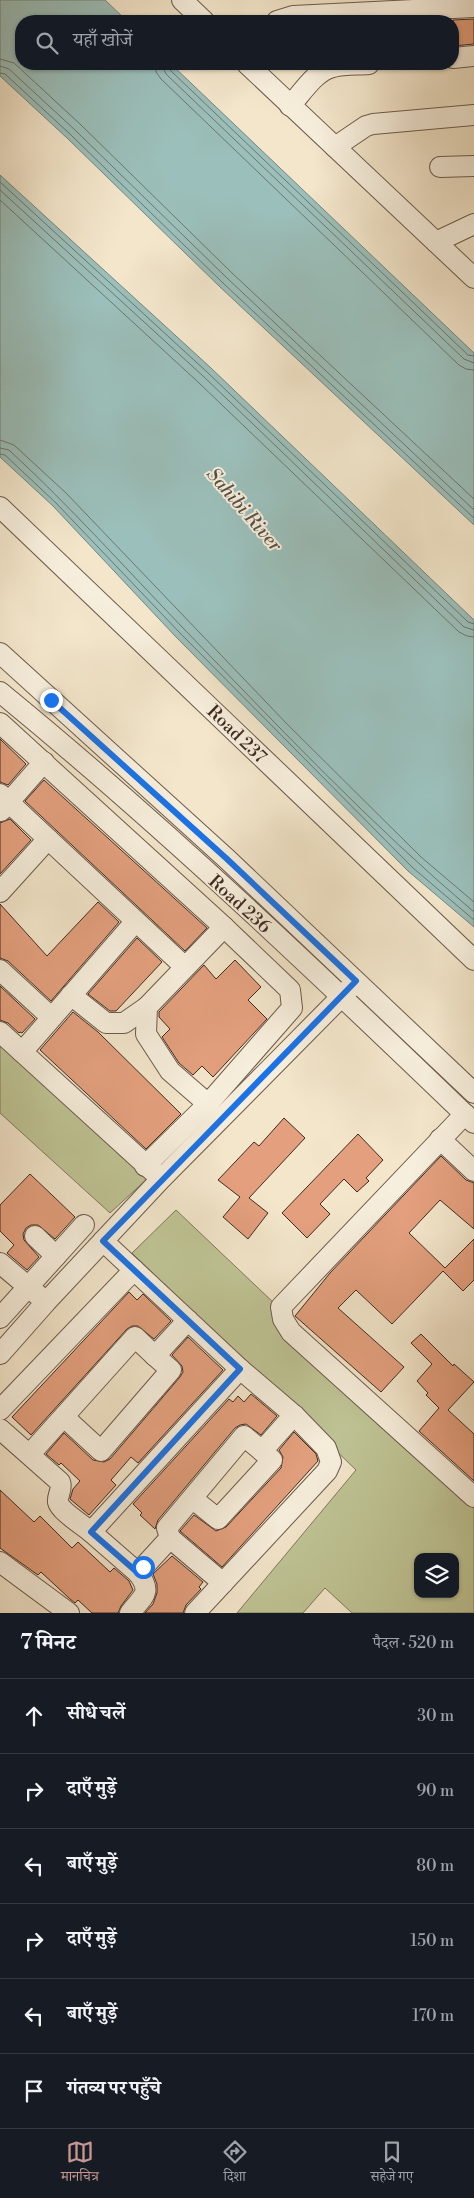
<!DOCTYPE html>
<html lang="hi">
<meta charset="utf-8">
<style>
:root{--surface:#171b24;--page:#242831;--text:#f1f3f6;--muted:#9ea1a6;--line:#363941;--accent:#c59692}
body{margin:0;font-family:"Libre Bodoni","Noto Serif Devanagari",serif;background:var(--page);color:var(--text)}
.controls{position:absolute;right:15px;bottom:15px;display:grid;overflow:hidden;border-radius:10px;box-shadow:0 1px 4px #0004}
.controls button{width:45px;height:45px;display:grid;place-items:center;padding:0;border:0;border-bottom:1px solid var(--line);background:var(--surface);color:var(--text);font:25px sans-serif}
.stop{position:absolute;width:15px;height:15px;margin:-11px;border:4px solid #1a73e8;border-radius:50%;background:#fff}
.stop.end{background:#1a73e8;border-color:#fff;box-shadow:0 1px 5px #0008}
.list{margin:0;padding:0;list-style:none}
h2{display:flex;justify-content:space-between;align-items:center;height:65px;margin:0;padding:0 20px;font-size:21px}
h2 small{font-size:16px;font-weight:400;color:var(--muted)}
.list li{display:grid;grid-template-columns:32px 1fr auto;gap:15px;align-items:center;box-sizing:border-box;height:75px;padding:0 20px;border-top:1px solid var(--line)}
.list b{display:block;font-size:19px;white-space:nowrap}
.list em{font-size:16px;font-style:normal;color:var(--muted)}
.icon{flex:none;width:28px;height:28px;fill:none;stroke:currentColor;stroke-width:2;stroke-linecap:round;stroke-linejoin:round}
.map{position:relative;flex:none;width:474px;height:1613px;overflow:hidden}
.search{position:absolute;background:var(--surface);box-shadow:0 1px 4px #0004;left:15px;right:15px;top:15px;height:55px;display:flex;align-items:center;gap:12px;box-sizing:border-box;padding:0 18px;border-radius:20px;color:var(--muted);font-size:19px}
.sheet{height:515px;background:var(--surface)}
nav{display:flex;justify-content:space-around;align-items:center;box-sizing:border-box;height:70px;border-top:1px solid var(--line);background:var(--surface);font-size:14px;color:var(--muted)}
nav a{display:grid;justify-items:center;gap:2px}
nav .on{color:var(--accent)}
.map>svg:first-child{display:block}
.green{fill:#bfc495;stroke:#80785c;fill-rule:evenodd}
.water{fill:#9bbfba;stroke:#77847d}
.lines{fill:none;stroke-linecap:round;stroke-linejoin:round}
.shore{stroke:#6e756e;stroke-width:1}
.building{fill:#e4a07e;stroke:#402b22}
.minor-casing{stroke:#6d5a4c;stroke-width:22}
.minor{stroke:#f7efdd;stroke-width:20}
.route{stroke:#1a73e8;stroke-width:6}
.labels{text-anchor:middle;stroke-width:4;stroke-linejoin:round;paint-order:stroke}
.street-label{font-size:18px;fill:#402b22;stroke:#f7efdd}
.water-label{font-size:19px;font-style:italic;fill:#575048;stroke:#f7efdd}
</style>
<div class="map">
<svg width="474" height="1613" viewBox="0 0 474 1613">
<rect width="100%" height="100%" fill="#f3e6cb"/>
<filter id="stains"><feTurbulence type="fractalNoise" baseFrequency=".004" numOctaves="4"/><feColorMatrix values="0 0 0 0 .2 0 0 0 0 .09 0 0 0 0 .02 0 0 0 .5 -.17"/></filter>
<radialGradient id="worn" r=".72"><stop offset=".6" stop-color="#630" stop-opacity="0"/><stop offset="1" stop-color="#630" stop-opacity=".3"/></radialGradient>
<g class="green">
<path d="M 0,1044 L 147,1179 L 110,1213 L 0,1113 Z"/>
<path d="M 176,1210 L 474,1493 L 474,1613 L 352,1613 L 325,1588 L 303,1613 L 237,1613 L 356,1470 L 132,1253 ZM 418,1557 L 455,1557 L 455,1594 L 418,1594 Z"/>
</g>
<g class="water">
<path d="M 0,0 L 105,0 L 127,21 L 21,21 L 21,64 L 171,64 L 474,353 L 474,525 L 219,286 L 67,138 L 0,76 Z"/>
<path d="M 0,175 L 211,368 L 474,620 L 474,927 L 408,871 L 176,637 L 53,506 L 0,457 Z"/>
</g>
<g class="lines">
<g class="shore">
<path d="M 0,59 L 14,63 L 80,124 L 232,273 L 474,499"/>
<path d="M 155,64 L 156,72 L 161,79 L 459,365 L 466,369 L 474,370"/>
<path d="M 162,64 L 166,74 L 464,359 L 474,363"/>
<path d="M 168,64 L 170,70 L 468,355 L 474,356"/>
<path d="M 0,66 L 9,69 L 75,130 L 227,278 L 474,510"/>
<path d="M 0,73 L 5,74 L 70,134 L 223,283 L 474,518"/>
<path d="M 0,182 L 207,372 L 468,622 L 474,624"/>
<path d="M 0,190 L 203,376 L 464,627 L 474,630"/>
<path d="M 0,200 L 198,382 L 459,632 L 467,636 L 474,637"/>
<path d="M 0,440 L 14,445 L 66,493 L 288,725 L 421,857 L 474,902"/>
<path d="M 0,448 L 9,450 C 71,507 126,569 184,629 C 278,726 371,825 474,912"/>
<path d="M 0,454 L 5,455 L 56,503 L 180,633 L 412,867 L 474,920"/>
</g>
</g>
<g class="building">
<path d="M 474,19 L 474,44 L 453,46 L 453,20 Z"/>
<path d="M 0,739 L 26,764 L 8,785 L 0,782 Z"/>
<path d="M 44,780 L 207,928 L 185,951 L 25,801 Z"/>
<path d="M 10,819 L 31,840 L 0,874 L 0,823 Z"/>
<path d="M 98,902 L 119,922 L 51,1001 L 8,961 L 0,958 L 0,904 L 47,956 Z"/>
<path d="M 137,938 L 162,962 L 116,1011 L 110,1011 L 88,994 Z"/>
<path d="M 235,960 L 261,987 L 248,1000 L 267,1019 L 213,1077 L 202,1066 L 193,1075 L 179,1063 L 162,1037 L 170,1029 L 159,1017 L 159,1012 L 204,965 L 216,979 Z"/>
<path d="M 0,986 L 35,1019 L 22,1033 L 20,1032 L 19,1033 L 8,1023 L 0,1020 Z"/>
<path d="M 73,1012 L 98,1032 L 181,1114 L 146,1149 L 40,1050 Z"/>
<path d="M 284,1118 L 305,1138 L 249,1198 L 268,1213 L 248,1239 L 223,1217 L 240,1197 L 218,1180 L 254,1142 L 259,1146 Z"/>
<path d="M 358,1134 L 383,1160 L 366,1178 L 369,1181 L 357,1192 L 344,1179 L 320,1204 L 330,1214 L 307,1238 L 282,1213 Z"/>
<path d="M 441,1156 L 466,1180 L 474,1183 L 474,1229 L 440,1200 L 409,1233 L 445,1268 L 474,1239 L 474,1280 L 463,1291 L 443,1271 L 392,1324 L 356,1290 L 338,1308 L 404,1367 L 381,1392 L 295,1316 L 330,1273 Z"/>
<path d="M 30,1174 L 75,1217 L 55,1239 L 38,1225 L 31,1225 L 26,1228 L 23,1234 L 24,1240 L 39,1257 L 27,1270 L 7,1253 L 14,1245 L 0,1231 L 0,1205 Z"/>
<path d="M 129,1292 L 137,1300 L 143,1294 L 171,1321 L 154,1339 L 138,1326 L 132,1326 L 127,1329 L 31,1435 L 12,1417 Z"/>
<path d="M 421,1334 L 453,1366 L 454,1364 L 474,1382 L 448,1410 L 474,1434 L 474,1481 L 419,1431 L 439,1408 L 426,1395 L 428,1393 L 417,1381 L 432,1364 L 411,1343 Z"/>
<path d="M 188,1337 L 223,1370 L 138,1463 L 131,1457 L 111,1480 L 116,1485 L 89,1515 L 70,1499 L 73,1489 L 80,1481 L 61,1463 L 59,1465 L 46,1454 L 64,1433 L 93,1460 L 104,1462 L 110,1459 L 180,1377 L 183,1372 L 182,1366 L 172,1355 Z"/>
<path d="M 251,1394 L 277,1416 L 261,1435 L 246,1424 L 240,1425 L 235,1428 L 158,1520 L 155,1529 L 140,1515 L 142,1513 L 133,1504 L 229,1399 L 233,1402 L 238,1396 L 244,1402 Z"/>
<path d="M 294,1432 L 316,1454 L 318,1461 L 222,1567 L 180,1531 L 194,1515 L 216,1531 L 226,1527 L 281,1468 L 283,1457 L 279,1450 Z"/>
<path d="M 0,1490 L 34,1522 L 40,1516 L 72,1548 L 78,1542 L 110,1572 L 114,1568 L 129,1581 L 133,1590 L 121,1606 L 118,1613 L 92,1613 L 78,1600 L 75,1603 L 70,1599 L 41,1572 L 38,1575 L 0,1548 Z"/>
<path d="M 172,1556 L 203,1582 L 199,1587 L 201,1589 L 186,1605 L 183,1613 L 145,1613 L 153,1604 L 157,1593 L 157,1584 L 153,1574 Z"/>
</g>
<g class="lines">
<defs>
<g id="minor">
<path d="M 182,0 L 204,21"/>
<path d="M 277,21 L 293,16 L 474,7"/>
<path d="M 453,58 L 474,56"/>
<path d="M 247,64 L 474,278"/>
<path d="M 290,106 C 302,93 315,71 333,67 C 344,64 357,65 369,64"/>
<path d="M 335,147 L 366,126 L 373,124 L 474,115"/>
<path d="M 440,167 L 474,166"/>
<path d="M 436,242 L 474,224"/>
<path d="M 0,507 L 474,960"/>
<path d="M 0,653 L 227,859 L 474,1093"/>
<path d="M 0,692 C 165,827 320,975 474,1123"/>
<path d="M 0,723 L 224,927 L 147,1007 L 146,1034 L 170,1071 L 208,1104 L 145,1166"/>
<path d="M 0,794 L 185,967"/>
<path d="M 1,811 L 44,762"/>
<path d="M 0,892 L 48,839"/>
<path d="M 0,970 L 51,1017"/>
<path d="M 71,995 L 106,1023 L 124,1023 L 147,1007"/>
<path d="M 0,1032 L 156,1174"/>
<path d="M 22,1052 L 135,922"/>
<path d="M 208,1104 L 292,1008 L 290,990 L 224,927"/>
<path d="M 465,1114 L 281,1307 L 283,1319 L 291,1332 L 474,1497"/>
<path d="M 440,1139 L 474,1171"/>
<path d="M 35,1236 L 56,1256"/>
<path d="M 103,1241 L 240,1369 L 294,1415 L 326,1448 L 331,1462 L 327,1471 L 195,1613"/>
<path d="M 0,1263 L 39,1296"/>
<path d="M 0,1318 L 84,1225"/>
<path d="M 0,1354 L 46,1302 L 161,1179 L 351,987"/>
<path d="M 0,1410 L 134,1270"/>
<path d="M 64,1417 L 101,1451 L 171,1370 L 155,1356"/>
<path d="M 0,1429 L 60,1482 C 63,1489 57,1495 58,1502 C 60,1511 84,1526 91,1532 L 240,1369"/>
<path d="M 30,1454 L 135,1337 L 155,1356 L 188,1320"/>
<path d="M 193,1499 L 218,1519 L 272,1460 L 262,1451"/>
<path d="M 91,1532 L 138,1573"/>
<path d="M 170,1538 L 167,1528 L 244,1436 L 262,1451 L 294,1415"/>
<path d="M 0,1562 L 69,1613"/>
<path d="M 130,1613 C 143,1596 153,1593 138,1573 L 170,1538 L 223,1583"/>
</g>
</defs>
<use href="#minor" class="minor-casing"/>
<use href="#minor" class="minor"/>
</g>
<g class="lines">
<path class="route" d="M 51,700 L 227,859 L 356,981 L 103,1241 L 240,1369 L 91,1532 L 138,1573 L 143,1567"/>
</g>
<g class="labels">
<g class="street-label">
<text transform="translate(237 734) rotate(44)" y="6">Road 237</text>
<text transform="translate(240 904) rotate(42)" y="6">Road 236</text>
</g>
<g class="water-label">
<text transform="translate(245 509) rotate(49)" y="7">Sahibi River</text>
</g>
</g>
<rect width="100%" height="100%" filter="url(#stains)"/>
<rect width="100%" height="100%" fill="url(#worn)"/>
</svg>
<div class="controls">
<button><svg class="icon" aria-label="layers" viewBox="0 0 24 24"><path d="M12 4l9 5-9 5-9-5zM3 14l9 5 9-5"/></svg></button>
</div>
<div class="stop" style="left:143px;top:1567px"></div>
<div class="stop end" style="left:51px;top:700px"></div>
<div class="search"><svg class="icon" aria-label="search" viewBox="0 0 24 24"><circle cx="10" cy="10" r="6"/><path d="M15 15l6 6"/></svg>यहाँ खोजें</div>
</div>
<section class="sheet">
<h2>7 मिनट<small>पैदल · 520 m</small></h2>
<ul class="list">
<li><svg class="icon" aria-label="ahead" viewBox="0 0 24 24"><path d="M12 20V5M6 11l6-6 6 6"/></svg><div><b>सीधे चलें</b></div><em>30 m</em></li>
<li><svg class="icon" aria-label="right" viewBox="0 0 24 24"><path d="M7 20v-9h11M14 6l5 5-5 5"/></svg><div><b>दाएँ मुड़ें</b></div><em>90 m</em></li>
<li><svg class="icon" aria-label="left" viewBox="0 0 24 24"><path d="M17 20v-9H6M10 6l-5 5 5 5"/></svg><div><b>बाएँ मुड़ें</b></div><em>80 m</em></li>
<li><svg class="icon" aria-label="right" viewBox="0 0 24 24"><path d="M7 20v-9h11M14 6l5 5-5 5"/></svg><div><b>दाएँ मुड़ें</b></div><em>150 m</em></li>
<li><svg class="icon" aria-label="left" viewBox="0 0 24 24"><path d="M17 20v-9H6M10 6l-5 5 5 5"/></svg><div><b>बाएँ मुड़ें</b></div><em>170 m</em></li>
<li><svg class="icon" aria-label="arrive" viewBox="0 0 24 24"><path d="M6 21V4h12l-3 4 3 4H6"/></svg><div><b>गंतव्य पर पहुँचे</b></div></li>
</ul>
</section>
<nav>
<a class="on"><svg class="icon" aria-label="map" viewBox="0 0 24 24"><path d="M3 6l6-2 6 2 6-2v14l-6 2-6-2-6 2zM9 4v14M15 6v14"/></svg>मानचित्र</a>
<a><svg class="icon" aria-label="directions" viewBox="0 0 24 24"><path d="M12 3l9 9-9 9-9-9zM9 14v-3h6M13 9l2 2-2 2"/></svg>दिशा</a>
<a><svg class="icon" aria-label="saved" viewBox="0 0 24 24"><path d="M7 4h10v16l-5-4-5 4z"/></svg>सहेजे गए</a>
</nav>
